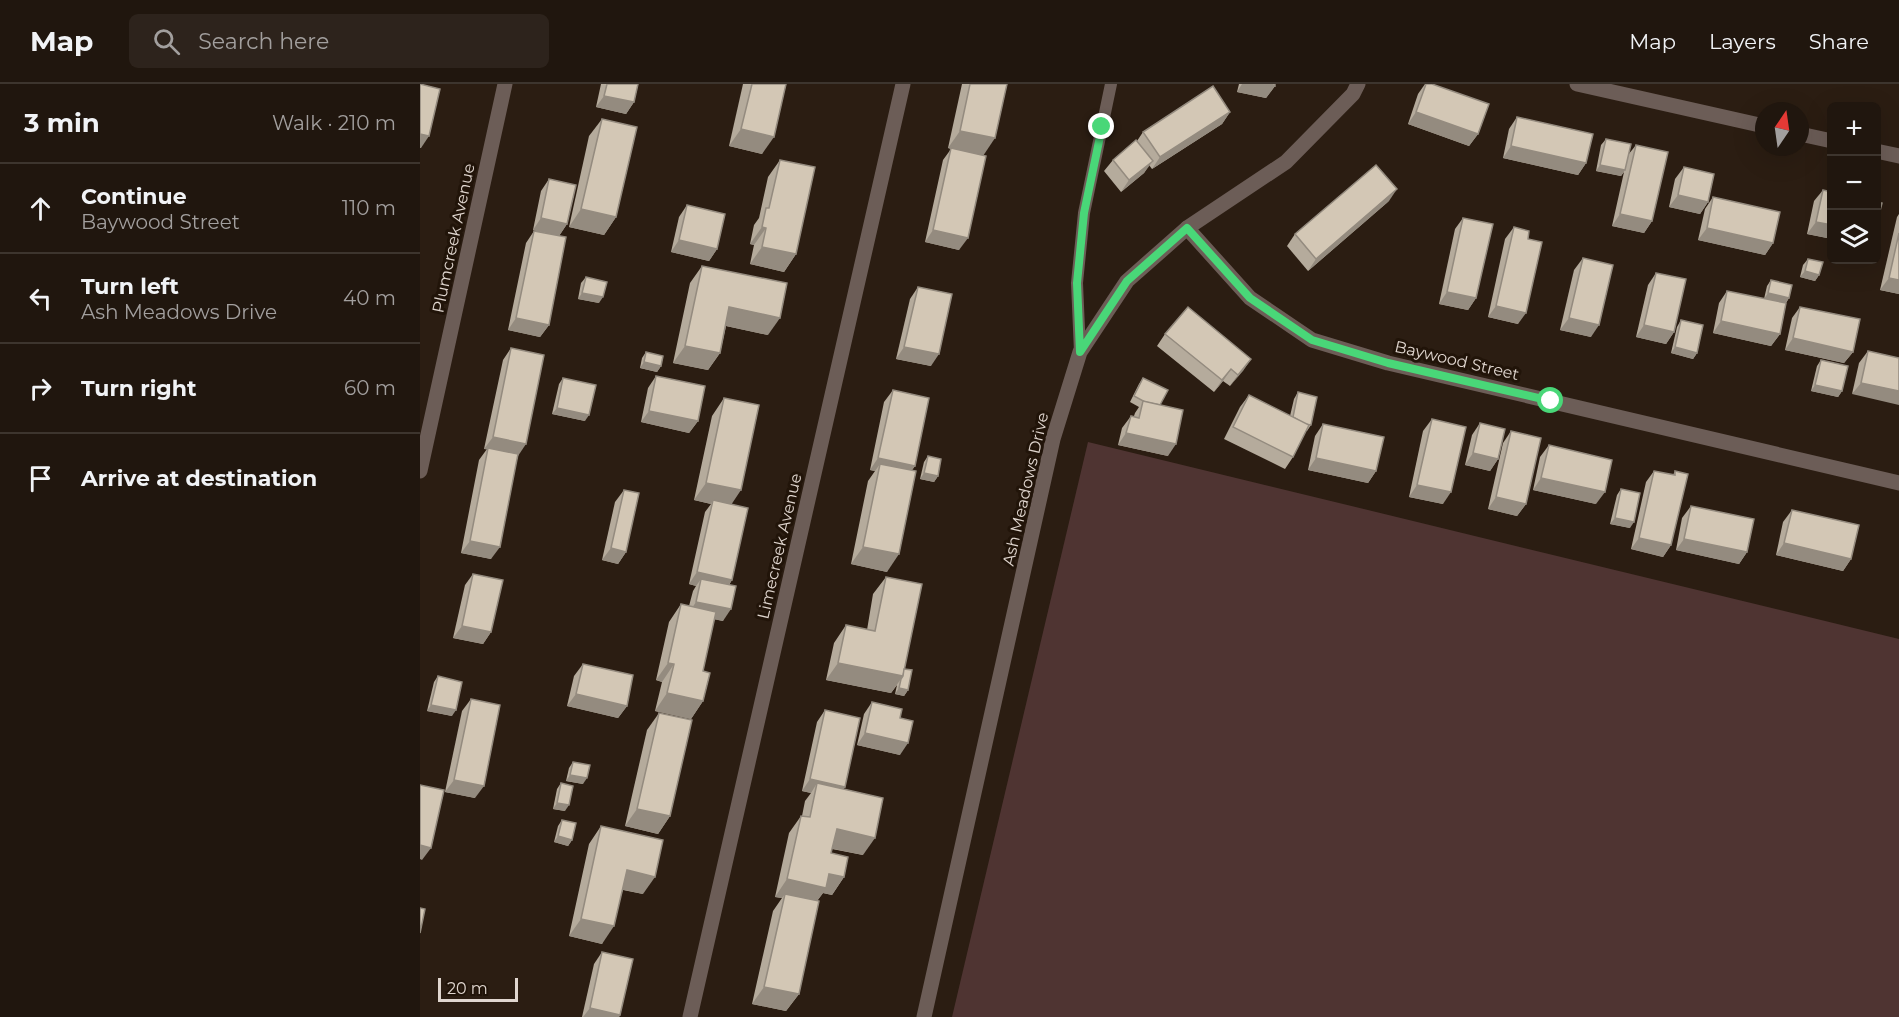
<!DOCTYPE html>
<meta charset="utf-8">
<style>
:root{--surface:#20160e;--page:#2d231c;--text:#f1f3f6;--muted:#a29f9e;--line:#3d352e}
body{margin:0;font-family:Montserrat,sans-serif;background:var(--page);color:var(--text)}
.controls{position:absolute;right:18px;top:18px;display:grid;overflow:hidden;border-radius:9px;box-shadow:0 6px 24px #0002}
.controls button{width:54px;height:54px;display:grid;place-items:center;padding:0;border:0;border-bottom:2px solid var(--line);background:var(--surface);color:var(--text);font:30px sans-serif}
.compass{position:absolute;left:1335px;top:18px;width:54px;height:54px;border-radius:50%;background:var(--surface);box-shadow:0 6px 24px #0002;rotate:13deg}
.scale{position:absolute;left:18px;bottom:15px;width:80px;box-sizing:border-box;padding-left:6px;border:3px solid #e0d6cf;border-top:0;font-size:16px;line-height:21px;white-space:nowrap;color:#e0d6cf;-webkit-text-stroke:4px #211409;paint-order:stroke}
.stop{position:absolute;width:18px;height:18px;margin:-14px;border:4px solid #49d778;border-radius:50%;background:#fff}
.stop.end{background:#49d778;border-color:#fff;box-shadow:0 2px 6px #0008}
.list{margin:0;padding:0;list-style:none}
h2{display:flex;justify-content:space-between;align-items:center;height:78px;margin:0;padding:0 24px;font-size:26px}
h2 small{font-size:20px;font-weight:400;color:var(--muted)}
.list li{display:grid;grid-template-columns:39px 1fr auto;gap:18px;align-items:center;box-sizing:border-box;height:90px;padding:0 24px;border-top:2px solid var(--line)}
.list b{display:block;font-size:22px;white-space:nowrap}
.list p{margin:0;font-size:20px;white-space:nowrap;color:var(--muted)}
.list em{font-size:20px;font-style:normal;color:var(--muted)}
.icon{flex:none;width:33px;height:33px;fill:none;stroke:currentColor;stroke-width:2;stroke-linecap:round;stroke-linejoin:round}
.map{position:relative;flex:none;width:1479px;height:933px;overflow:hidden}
header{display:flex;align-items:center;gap:36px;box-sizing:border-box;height:84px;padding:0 30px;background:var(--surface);border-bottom:2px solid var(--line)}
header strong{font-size:28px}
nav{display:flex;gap:33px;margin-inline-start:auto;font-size:21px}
.search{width:420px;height:54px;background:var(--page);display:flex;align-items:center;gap:15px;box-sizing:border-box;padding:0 21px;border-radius:9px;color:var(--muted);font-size:22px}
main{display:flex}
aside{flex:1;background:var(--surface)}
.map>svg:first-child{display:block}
.green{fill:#4f3432}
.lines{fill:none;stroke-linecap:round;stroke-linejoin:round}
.lane{stroke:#6c5d57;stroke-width:12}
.street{stroke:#6c5d57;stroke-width:15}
.wall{fill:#b5ab9c}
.shaded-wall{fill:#948b7f}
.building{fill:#d3c7b5;stroke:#948b7f;stroke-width:1.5}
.route{stroke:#49d778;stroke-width:8}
.labels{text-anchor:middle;stroke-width:6;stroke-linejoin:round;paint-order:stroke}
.street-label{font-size:16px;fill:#e0d6cf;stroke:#211409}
</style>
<header>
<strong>Map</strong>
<div class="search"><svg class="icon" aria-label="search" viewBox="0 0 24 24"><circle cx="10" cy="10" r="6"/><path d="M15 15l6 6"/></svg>Search here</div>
<nav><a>Map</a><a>Layers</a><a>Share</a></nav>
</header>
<main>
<aside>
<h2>3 min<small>Walk · 210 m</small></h2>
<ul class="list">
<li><svg class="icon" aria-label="ahead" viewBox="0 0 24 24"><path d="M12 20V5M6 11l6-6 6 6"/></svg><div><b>Continue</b><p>Baywood Street</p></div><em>110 m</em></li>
<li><svg class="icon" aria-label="left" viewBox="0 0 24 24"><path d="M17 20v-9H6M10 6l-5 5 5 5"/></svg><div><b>Turn left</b><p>Ash Meadows Drive</p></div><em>40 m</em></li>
<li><svg class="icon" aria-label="right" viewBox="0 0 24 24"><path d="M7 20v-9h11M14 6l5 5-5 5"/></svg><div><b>Turn right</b></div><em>60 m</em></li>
<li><svg class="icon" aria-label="arrive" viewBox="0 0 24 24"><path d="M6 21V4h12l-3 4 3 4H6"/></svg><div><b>Arrive at destination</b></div></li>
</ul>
</aside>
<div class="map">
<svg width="1479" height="933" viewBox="0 0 1479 933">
<rect width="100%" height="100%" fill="#2b1d12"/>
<path class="green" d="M 668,358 L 1479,555 L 1479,933 L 532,933 Z"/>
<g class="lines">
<path class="lane" d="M 660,268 L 657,199 L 664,129 L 691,0"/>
<g class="street">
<path d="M 1157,0 L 1344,42"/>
<path d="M 1380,50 L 1412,57"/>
<path d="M 1456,67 L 1479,72"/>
<path d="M 767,144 L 830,214 L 892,256 L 968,279 L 1479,399"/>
<path d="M 0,387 L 85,0"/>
<path d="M 270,933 L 483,0"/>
<path d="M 504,933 L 633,355 L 660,268 L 707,197 L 767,144 L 866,78 L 933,10 L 938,0"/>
</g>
</g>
<g class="wall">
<path d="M 181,0 L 218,0 L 214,18 L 206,30 L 176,23 Z"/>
<path d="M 323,0 L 366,0 L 342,70 L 309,62 Z"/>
<path d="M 542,0 L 587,0 L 563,71 L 539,166 L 505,158 L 523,76 L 531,65 L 528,64 Z"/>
<path d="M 819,0 L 855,0 L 855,2 L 846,14 L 817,8 Z"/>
<path d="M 1005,0 L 1012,0 L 1058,50 L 1049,62 L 988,40 L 998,10 Z"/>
<path d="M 810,28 L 802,40 L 732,85 L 729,81 L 724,89 L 701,108 L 684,87 L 693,76 L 717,57 L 723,48 Z"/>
<path d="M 1097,33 L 1166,79 L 1158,91 L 1083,74 L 1089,45 Z"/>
<path d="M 182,35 L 196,133 L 184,151 L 149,143 L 169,52 Z"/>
<path d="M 1186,55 L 1208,71 L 1216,61 L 1232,137 L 1224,149 L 1192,142 L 1204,88 L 1201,92 L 1176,87 L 1181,61 Z"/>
<path d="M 360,76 L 376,170 L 364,188 L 330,180 L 334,161 L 330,160 L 334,141 L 339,134 L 348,93 Z"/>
<path d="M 1264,83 L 1288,118 L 1280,130 L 1249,123 L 1255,95 Z"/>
<path d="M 129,95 L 147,140 L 139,152 L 129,241 L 120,253 L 88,246 L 106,159 L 114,147 L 128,150 L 113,146 L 121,107 Z"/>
<path d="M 1403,106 L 1412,108 L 1412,155 L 1387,150 L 1394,117 Z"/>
<path d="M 1293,113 L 1353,159 L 1345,171 L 1278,156 L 1285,125 Z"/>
<path d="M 969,117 L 888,187 L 867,162 L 875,150 Z"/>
<path d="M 267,121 L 297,165 L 289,177 L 251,168 L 259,133 Z"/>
<path d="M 1479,130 L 1479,210 L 1460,206 L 1477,133 Z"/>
<path d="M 1043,134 L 1056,214 L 1048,226 L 1019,220 L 1035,145 Z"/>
<path d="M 1094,143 L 1108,155 L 1098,240 L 1068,233 L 1085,155 Z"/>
<path d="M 1163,174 L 1171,253 L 1140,246 L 1154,186 Z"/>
<path d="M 1388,175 L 1399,191 L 1395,197 L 1380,193 L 1383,181 Z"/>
<path d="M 282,182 L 348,251 L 306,242 L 300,269 L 288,286 L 253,279 L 270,199 Z"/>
<path d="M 1236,189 L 1254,248 L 1246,260 L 1216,253 L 1228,201 Z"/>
<path d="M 166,193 L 179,219 L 158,215 L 161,199 Z"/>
<path d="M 1351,196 L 1369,214 L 1366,219 L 1360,250 L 1351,262 L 1293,249 L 1299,219 L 1307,207 L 1344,215 L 1347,202 Z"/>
<path d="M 498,203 L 511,282 L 476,275 L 490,215 Z"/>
<path d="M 1380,223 L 1433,268 L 1424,279 L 1365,266 L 1372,234 Z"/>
<path d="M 1261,236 L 1277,269 L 1273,275 L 1251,269 L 1257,243 Z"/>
<path d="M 745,250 L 831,275 L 810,302 L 803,297 L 794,308 L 737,262 Z"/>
<path d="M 91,264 L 98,372 L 71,475 L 41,469 L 59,376 L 67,365 L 64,365 L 83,276 Z"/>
<path d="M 1448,267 L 1479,274 L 1432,310 L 1439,279 Z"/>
<path d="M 226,268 L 241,282 L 237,288 L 220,284 L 222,274 Z"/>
<path d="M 1401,276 L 1422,307 L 1418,313 L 1391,307 L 1397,282 Z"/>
<path d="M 236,292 L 278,337 L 269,349 L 221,338 L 228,304 Z"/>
<path d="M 143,294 L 165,337 L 132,330 L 139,300 Z"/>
<path d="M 723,294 L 740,321 L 748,372 L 698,361 L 702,344 L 711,332 L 714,332 L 715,329 L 719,323 L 710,318 L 719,300 Z"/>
<path d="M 473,306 L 495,382 L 492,386 L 467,488 L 431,480 L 448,397 L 455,387 L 450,386 L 464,318 Z"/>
<path d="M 878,308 L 891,341 L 887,347 L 886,347 L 873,373 L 865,385 L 804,355 L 820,323 L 829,311 L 870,332 L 874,315 Z"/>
<path d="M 304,314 L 312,420 L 312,496 L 309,501 L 303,537 L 294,535 L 283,587 L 283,617 L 271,635 L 235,627 L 242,598 L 236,596 L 249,538 L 261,520 L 269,522 L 273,507 L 276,502 L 269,500 L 285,428 L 291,420 L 274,416 L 292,332 Z"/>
<path d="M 1012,335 L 1023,420 L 989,413 L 1003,347 Z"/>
<path d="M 1060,339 L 1078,375 L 1070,387 L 1045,381 L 1052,351 Z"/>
<path d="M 903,340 L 956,387 L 948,399 L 888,386 L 895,352 Z"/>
<path d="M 1091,347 L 1106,420 L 1097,432 L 1068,425 L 1083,359 Z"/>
<path d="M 1129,361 L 1176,420 L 1113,406 L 1120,373 Z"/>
<path d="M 508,372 L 518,392 L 514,398 L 500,395 L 504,378 Z"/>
<path d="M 1234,387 L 1253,391 L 1255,387 L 1251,461 L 1243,473 L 1211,465 L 1226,398 Z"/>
<path d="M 1201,405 L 1210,444 L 1190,440 L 1197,411 Z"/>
<path d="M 204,406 L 206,468 L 198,480 L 182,476 L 195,418 Z"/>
<path d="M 1271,422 L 1327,468 L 1319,480 L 1256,466 L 1262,434 Z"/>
<path d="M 1372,426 L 1431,475 L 1423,487 L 1356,471 L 1363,438 Z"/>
<path d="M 53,490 L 71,548 L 63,560 L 33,554 L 45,501 Z"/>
<path d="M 466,493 L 488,606 L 484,612 L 475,610 L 477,601 L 471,609 L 406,596 L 414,559 L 426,541 L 447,546 L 453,510 Z"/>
<path d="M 163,580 L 207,622 L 198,634 L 147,622 L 154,592 Z"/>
<path d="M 18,592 L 32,632 L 7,627 L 14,598 Z"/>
<path d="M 51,615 L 55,714 L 25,708 L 42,627 Z"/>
<path d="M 452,618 L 480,634 L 480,671 L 437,661 L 444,630 Z"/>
<path d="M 405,626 L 425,703 L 423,705 L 443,771 L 412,765 L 411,769 L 424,793 L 412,811 L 403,809 L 397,817 L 379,910 L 366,927 L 332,920 L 353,827 L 362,814 L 355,813 L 369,749 L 381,732 L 382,732 L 385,717 L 391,709 L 382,707 L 397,638 Z"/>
<path d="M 239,629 L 250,732 L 238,750 L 205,742 L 227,646 Z"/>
<path d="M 153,678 L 163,700 L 146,697 L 149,684 Z"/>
<path d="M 141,699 L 145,727 L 133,725 L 137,705 Z"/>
<path d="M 142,736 L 152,756 L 148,762 L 134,758 L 138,742 Z"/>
<path d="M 181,742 L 223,810 L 203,806 L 182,860 L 149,852 L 169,760 Z"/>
<path d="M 182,868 L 200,931 L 199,933 L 162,933 L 174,880 Z"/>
</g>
<g class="shaded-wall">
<path d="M 822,0 L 844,0 L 855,2 L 846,14 L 817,8 Z"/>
<path d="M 184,12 L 214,18 L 206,30 L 176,23 Z"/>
<path d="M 810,28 L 802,40 L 732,85 L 740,73 Z"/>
<path d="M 996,28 L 1058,50 L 1049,62 L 988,40 Z"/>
<path d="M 321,45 L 354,53 L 342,70 L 309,62 Z"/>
<path d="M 540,47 L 575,54 L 563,72 L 528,64 Z"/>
<path d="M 0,50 L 9,52 L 1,64 L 0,64 Z"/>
<path d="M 1091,62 L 1166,79 L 1158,91 L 1083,74 Z"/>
<path d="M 733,77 L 724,89 L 701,108 L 709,96 Z"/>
<path d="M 1180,81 L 1205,86 L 1201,92 L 1176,87 Z"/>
<path d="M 977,105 L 969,117 L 888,187 L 896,175 Z"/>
<path d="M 1258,111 L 1288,118 L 1280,130 L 1249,123 Z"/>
<path d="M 161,125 L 196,133 L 184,151 L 149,143 Z"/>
<path d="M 1200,130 L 1232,137 L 1224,149 L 1192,142 Z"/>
<path d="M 121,134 L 147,140 L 139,152 L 113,146 Z"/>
<path d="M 1396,138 L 1412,141 L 1412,155 L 1387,150 Z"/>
<path d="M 342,143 L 346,144 L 334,161 L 330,160 Z"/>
<path d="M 1287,144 L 1353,159 L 1345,171 L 1278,156 Z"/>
<path d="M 513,146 L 548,154 L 539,166 L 505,158 Z"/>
<path d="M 259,156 L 297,165 L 289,177 L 251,168 Z"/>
<path d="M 342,163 L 376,170 L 364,188 L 330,180 Z"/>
<path d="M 1385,187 L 1399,191 L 1395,197 L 1380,193 Z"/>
<path d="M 1469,194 L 1479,196 L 1479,210 L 1460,206 Z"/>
<path d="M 1027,208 L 1056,214 L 1048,226 L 1019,220 Z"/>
<path d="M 162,209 L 183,213 L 179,219 L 158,215 Z"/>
<path d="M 1348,209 L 1369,214 L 1365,220 L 1344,215 Z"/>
<path d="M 1076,222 L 1106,229 L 1098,240 L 1068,233 Z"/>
<path d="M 309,223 L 360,234 L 348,251 L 297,240 Z"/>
<path d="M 96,234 L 129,241 L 120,253 L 88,246 Z"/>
<path d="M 1149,234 L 1179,241 L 1171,253 L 1140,246 Z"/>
<path d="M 1301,237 L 1360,250 L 1351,262 L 1293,249 Z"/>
<path d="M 1224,241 L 1254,248 L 1246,260 L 1216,253 Z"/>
<path d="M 1373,254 L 1433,268 L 1424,279 L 1365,266 Z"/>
<path d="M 265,262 L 300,269 L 288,286 L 253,279 Z"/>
<path d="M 484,263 L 519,270 L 511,282 L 476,275 Z"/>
<path d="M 1255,263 L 1277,269 L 1273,275 L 1251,269 Z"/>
<path d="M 831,275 L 823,287 L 810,302 L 818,291 Z"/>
<path d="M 224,278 L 241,282 L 237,288 L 220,284 Z"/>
<path d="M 811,285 L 803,297 L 794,308 L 802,296 Z"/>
<path d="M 1441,299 L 1479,307 L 1479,321 L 1432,310 Z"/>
<path d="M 1395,301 L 1422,307 L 1418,313 L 1391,307 Z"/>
<path d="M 137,324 L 169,331 L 165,337 L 132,330 Z"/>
<path d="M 229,327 L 278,337 L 269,349 L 221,338 Z"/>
<path d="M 706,349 L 756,360 L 748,372 L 698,361 Z"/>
<path d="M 73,353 L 106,360 L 98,372 L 64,365 Z"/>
<path d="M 1053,369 L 1078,375 L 1070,387 L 1045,381 Z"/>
<path d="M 458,374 L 495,382 L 486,394 L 460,380 L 455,387 L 450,386 Z"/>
<path d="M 896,374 L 956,387 L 948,399 L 888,386 Z"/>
<path d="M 504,389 L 518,392 L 514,398 L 500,395 Z"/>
<path d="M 1121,394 L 1185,408 L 1176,420 L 1113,406 Z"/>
<path d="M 286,399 L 321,406 L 309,424 L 293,416 L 291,420 L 274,416 Z"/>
<path d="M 997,401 L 1031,408 L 1023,420 L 989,413 Z"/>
<path d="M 1076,413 L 1106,420 L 1097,432 L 1068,425 Z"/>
<path d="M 1195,434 L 1214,438 L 1210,444 L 1190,440 Z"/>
<path d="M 1219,454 L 1251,461 L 1243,473 L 1211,465 Z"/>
<path d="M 1264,455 L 1327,468 L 1319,480 L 1256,466 Z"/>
<path d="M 50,457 L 80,463 L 71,475 L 41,469 Z"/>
<path d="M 1364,459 L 1431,475 L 1423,487 L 1356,471 Z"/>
<path d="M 443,463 L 479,470 L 467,488 L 431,480 Z"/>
<path d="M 191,464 L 206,468 L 198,480 L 182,476 Z"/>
<path d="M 277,488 L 312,496 L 304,508 L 281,495 L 276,502 L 269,500 Z"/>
<path d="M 276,518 L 311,525 L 303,537 L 268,530 Z"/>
<path d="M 42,542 L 71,548 L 63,560 L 33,554 Z"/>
<path d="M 248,579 L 254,580 L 242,598 L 236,596 Z"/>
<path d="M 418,579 L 483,592 L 471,609 L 406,596 Z"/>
<path d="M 479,604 L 488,606 L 484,612 L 475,610 Z"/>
<path d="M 247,609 L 283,617 L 271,635 L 235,627 Z"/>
<path d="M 156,610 L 207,622 L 198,634 L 147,622 Z"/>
<path d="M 11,621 L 36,626 L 32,632 L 7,627 Z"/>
<path d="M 445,649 L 488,659 L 480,671 L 437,661 Z"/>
<path d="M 150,691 L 167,694 L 163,700 L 146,697 Z"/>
<path d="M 390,695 L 425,703 L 416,715 L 397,699 L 391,709 L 382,707 Z"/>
<path d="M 34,696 L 64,702 L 55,714 L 25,708 Z"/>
<path d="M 137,719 L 149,721 L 145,727 L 133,725 Z"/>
<path d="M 217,725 L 250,732 L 238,750 L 205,742 Z"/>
<path d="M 417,745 L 455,754 L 443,771 L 404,763 Z"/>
<path d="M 138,752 L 152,756 L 148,762 L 134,758 Z"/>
<path d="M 0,761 L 11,764 L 2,776 L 0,775 Z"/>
<path d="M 207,786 L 235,793 L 223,810 L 195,804 Z"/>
<path d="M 409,790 L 424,793 L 412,811 L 403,809 L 394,821 L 365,810 L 362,814 L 355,813 L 367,795 Z"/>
<path d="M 161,835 L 194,842 L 182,860 L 149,852 Z"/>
<path d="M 344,903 L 379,910 L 366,927 L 332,920 Z"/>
<path d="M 170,924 L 200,931 L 199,933 L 163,933 Z"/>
</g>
<g class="building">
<path d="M 0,0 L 20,5 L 9,52 L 0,50 Z"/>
<path d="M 187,0 L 218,0 L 214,18 L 184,12 Z"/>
<path d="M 332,0 L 366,0 L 354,53 L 321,45 Z"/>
<path d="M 550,0 L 587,0 L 575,54 L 540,47 Z"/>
<path d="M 844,0 L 855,0 L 855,2 Z"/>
<path d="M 1006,0 L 1012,0 L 1069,20 L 1058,50 L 996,28 Z"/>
<path d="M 793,2 L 810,28 L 740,73 L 723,48 Z"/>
<path d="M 1097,33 L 1173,50 L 1166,79 L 1091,62 Z"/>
<path d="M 182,35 L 217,43 L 196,133 L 161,125 Z"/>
<path d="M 1186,55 L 1211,60 L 1205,86 L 1180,81 Z"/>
<path d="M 716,56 L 733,77 L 709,96 L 693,76 Z"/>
<path d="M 1216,61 L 1248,68 L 1232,137 L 1200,130 Z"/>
<path d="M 531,64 L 566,72 L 548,154 L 513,146 Z"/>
<path d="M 360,76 L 395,83 L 376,170 L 342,163 L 346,144 L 342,143 L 346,124 L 349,124 Z"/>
<path d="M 956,81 L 977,105 L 896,175 L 875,150 Z"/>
<path d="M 1264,83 L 1294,90 L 1288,118 L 1258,111 Z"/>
<path d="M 129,95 L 156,101 L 147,140 L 121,134 Z"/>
<path d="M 1403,106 L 1412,108 L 1412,141 L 1396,138 Z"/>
<path d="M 1293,113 L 1360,128 L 1353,159 L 1287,144 Z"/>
<path d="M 1456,118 L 1462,119 L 1456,142 Z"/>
<path d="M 267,121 L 305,130 L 297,165 L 259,156 Z"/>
<path d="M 1043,134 L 1073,140 L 1056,214 L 1027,208 Z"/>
<path d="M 1094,143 L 1109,147 L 1108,155 L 1122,158 L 1106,229 L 1076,222 Z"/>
<path d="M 114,147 L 146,153 L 129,241 L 96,234 Z"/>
<path d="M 1479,149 L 1479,196 L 1469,194 Z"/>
<path d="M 1163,174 L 1193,181 L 1179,241 L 1149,234 Z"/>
<path d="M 1388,175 L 1403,178 L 1399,191 L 1385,187 Z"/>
<path d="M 282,182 L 367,199 L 360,234 L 309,223 L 300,269 L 265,262 Z"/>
<path d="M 1236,189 L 1266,195 L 1254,248 L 1224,241 Z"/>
<path d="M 166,193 L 187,198 L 183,213 L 162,209 Z"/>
<path d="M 1351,196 L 1372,201 L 1369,214 L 1348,209 Z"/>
<path d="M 498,203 L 532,210 L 519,270 L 484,263 Z"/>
<path d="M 1307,207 L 1366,219 L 1360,250 L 1301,237 Z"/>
<path d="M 768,223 L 831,275 L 818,291 L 811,285 L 802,296 L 745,250 Z"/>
<path d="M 1380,223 L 1440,235 L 1433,268 L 1373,254 Z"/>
<path d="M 1261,236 L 1283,241 L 1277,269 L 1255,263 Z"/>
<path d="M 91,264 L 124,271 L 106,360 L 73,353 Z"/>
<path d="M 1448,267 L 1479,274 L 1479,307 L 1441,299 Z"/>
<path d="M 226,268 L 243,272 L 241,282 L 224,278 Z"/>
<path d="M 1401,276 L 1428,282 L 1422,307 L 1395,301 Z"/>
<path d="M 236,292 L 285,302 L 278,337 L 229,327 Z"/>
<path d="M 143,294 L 176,301 L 169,331 L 137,324 Z"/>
<path d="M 723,294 L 748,306 L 740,321 L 725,318 L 714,312 Z"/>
<path d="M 473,306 L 509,314 L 495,382 L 458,374 Z"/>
<path d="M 878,308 L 897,313 L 891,341 L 885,340 L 873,333 Z"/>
<path d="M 829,311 L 889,341 L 873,373 L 813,343 Z"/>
<path d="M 304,314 L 339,321 L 321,406 L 286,399 Z"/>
<path d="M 723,317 L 763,326 L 756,360 L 706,349 L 711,332 L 719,334 Z"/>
<path d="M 1012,335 L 1046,343 L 1031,408 L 997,401 Z"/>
<path d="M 1060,339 L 1085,345 L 1078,375 L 1053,369 Z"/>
<path d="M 903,340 L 964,353 L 956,387 L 896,374 Z"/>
<path d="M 1091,347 L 1121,354 L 1106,420 L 1076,413 Z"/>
<path d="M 1129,361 L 1192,376 L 1185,408 L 1121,394 Z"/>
<path d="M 68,364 L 98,370 L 80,463 L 50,457 Z"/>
<path d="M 508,372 L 521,375 L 518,392 L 504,389 Z"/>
<path d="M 460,380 L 496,387 L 479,470 L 443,463 Z"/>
<path d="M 1234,387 L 1255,391 L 1255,387 L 1268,390 L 1251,461 L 1219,454 Z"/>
<path d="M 1201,405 L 1220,409 L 1214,438 L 1195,434 Z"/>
<path d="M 204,406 L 219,409 L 206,468 L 191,464 Z"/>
<path d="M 293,416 L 328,424 L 312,496 L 277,488 Z"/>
<path d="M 1271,422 L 1334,435 L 1327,468 L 1264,455 Z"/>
<path d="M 1372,426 L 1439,441 L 1431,475 L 1364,459 Z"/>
<path d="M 53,490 L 83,496 L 71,548 L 42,542 Z"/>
<path d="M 466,493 L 502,500 L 483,592 L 418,579 L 426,541 L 455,547 Z"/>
<path d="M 281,495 L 316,502 L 311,525 L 276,518 Z"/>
<path d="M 261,520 L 296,528 L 283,587 L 290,589 L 283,617 L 247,609 L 254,580 L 248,579 Z"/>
<path d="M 163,580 L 213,591 L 207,622 L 156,610 Z"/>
<path d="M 484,585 L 492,586 L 488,606 L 479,604 L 481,595 L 483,592 Z"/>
<path d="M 18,592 L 42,598 L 36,626 L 11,621 Z"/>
<path d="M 51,615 L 80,621 L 64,702 L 34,696 Z"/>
<path d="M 452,618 L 482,625 L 480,634 L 493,637 L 488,659 L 445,649 Z"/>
<path d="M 405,626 L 440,634 L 425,703 L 390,695 Z"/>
<path d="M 239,629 L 272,636 L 250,732 L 217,725 Z"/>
<path d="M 153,678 L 170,681 L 167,694 L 150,691 Z"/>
<path d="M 141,699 L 153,702 L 149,721 L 137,719 Z"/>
<path d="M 397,699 L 463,714 L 455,754 L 417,745 L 411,769 L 428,773 L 424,793 L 409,790 L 406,804 L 367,795 L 381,732 L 390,733 Z"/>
<path d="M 0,701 L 24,706 L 11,764 L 0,761 Z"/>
<path d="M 142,736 L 156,739 L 152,756 L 138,752 Z"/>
<path d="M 181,742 L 243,756 L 235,793 L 207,786 L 194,842 L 161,835 Z"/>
<path d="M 365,810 L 399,817 L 379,910 L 344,903 Z"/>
<path d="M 0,824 L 5,825 L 0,849 Z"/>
<path d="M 182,868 L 213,875 L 200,931 L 170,924 Z"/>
</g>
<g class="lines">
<path class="route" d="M 682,43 L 664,129 L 657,199 L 660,268 L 707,197 L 767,144 L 830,214 L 892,256 L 968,279 L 1131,317"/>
</g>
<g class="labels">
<g class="street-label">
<text transform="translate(33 154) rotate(-78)" y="6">Plumcreek Avenue</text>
<text transform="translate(1037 276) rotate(13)" y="6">Baywood Street</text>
<text transform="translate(605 405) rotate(-77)" y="6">Ash Meadows Drive</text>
<text transform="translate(359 462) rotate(-77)" y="6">Limecreek Avenue</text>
</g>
</g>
</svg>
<div class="controls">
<button>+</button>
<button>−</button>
<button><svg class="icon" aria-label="layers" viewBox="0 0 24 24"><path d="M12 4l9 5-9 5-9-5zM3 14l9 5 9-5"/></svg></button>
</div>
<svg class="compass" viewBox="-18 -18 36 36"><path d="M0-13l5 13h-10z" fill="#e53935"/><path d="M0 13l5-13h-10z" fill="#a29f9e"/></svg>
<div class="scale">20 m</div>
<div class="stop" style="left:1131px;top:317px"></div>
<div class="stop end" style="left:682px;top:43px"></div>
</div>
</main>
